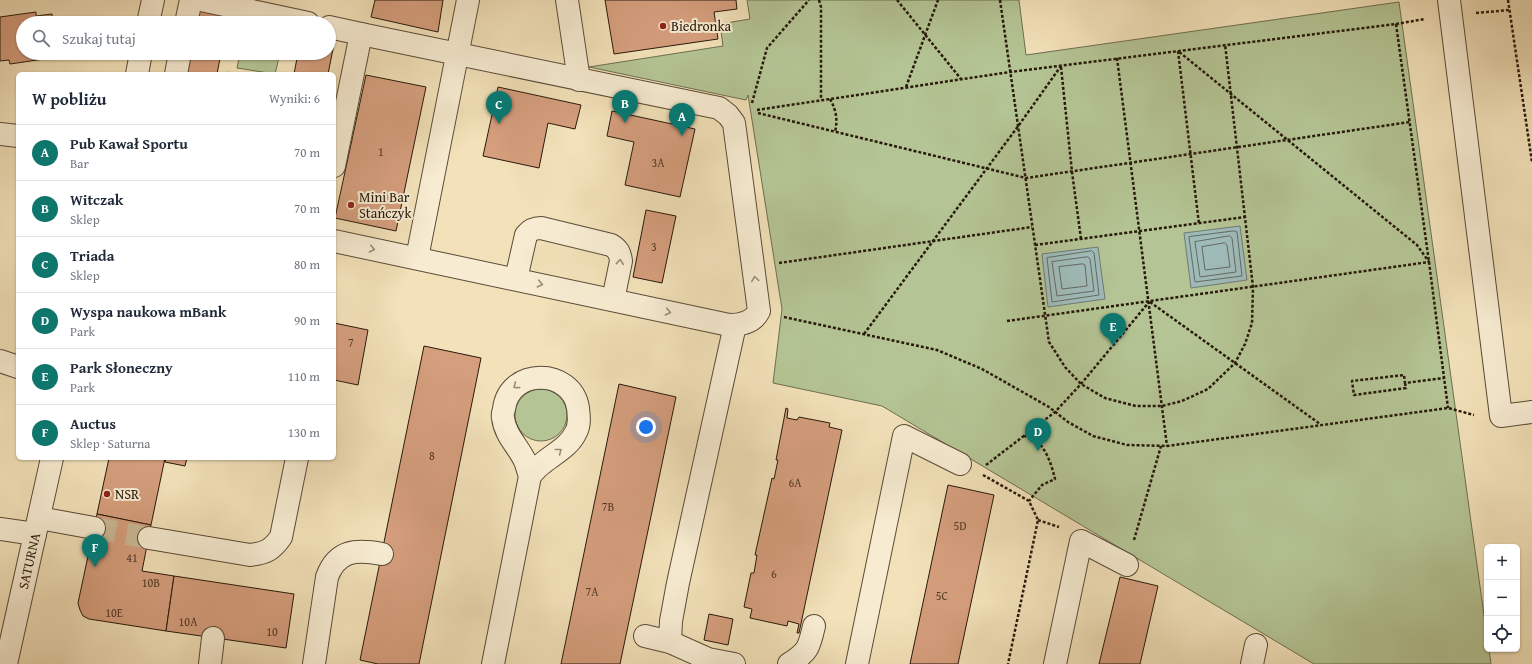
<!DOCTYPE html>
<html lang="pl">
<meta charset="utf-8">
<style>
:root{--surface:#fff;--page:#f2f2f3;--text:#1f2937;--muted:#747a83;--line:#e0e1e3;--accent:#0f766e}
body{margin:0;font-family:"Gentium Book Plus",serif;background:var(--page);color:var(--text)}
.controls{position:absolute;right:12px;bottom:12px;display:grid;overflow:hidden;border-radius:6px;box-shadow:0 1px 3px #0004}
.controls button{width:36px;height:36px;display:grid;place-items:center;padding:0;border:0;border-bottom:1px solid var(--line);background:var(--surface);color:var(--text);font:20px sans-serif}
.you{position:absolute;left:646px;top:427px;width:14px;height:14px;margin:-10px;border:3px solid #fff;border-radius:50%;background:#1a73e8;box-shadow:0 0 0 6px #1a73e833}
.badge{display:grid;place-items:center;width:26px;height:26px;border-radius:50%;background:var(--accent);color:#fff;font-size:13px;font-weight:700}
.pin{position:absolute;translate:-50% -33px;filter:drop-shadow(0 1px 2px #0008)}
.pin::after{content:'';position:absolute;top:21px;width:14px;height:12px;background:inherit;clip-path:polygon(0 0,100% 0,50% 100%)}
.list{margin:0;padding:0;list-style:none}
h2{display:flex;justify-content:space-between;align-items:center;height:52px;margin:0;padding:0 16px;font-size:17px}
h2 small{font-size:13px;font-weight:400;color:var(--muted)}
.list li{display:grid;grid-template-columns:26px 1fr auto;gap:12px;align-items:center;box-sizing:border-box;height:56px;padding:0 16px;border-top:1px solid var(--line)}
.list b{display:block;font-size:15px;white-space:nowrap}
.list p{margin:0;font-size:13px;white-space:nowrap;color:var(--muted)}
.list em{font-size:13px;font-style:normal;color:var(--muted)}
.icon{flex:none;width:22px;height:22px;fill:none;stroke:currentColor;stroke-width:2;stroke-linecap:round;stroke-linejoin:round}
.map{position:relative;flex:none;width:1532px;height:664px;overflow:hidden}
.search{position:absolute;background:var(--surface);box-shadow:0 1px 3px #0004;left:16px;top:16px;width:320px;height:44px;display:flex;align-items:center;gap:10px;box-sizing:border-box;padding:0 14px;border-radius:22px;color:var(--muted);font-size:15px}
.panel{position:absolute;background:var(--surface);box-shadow:0 1px 3px #0004;left:16px;top:72px;width:320px;height:388px;border-radius:6px}
.map>svg:first-child{display:block}
.green{fill:#b4c494;stroke:#6e6e50}
.water{fill:#9fbbb9;stroke:#6f7a73}
.lines{fill:none;stroke-linecap:round;stroke-linejoin:round}
.shore{stroke:#646a62;stroke-width:1}
.building{fill:#d59e7d;stroke:#28190b}
.minor-tunnel{stroke:#cab996;stroke-width:22;stroke-dasharray:22 11;stroke-linecap:butt}
.minor-casing{stroke:#5a4b36;stroke-width:24}
.path{stroke:#28190b;stroke-width:2.5;stroke-dasharray:3 2;stroke-linecap:butt}
.minor{stroke:#f7ecd2;stroke-width:22}
.oneway{stroke:#9a8d78}
.poi-dot{fill:#8f2418;stroke:#f7ecd2;stroke-width:1.5}
.labels{text-anchor:middle;stroke-width:4;stroke-linejoin:round;paint-order:stroke}
.number-label{font-size:12px;fill:#533a28}
.poi-label{font-size:14px;fill:#28190b;stroke:#f7ecd2;text-anchor:start}
.street-label{font-size:14px;fill:#28190b;stroke:#f7ecd2}
</style>
<div class="map">
<svg width="1532" height="664" viewBox="0 0 1532 664">
<rect width="100%" height="100%" fill="#f2e1b9"/>
<filter id="stains"><feTurbulence type="fractalNoise" baseFrequency=".005" numOctaves="4"/><feColorMatrix values="0 0 0 0 .2 0 0 0 0 .09 0 0 0 0 .02 0 0 0 .5 -.17"/></filter>
<radialGradient id="worn" r=".72"><stop offset=".6" stop-color="#630" stop-opacity="0"/><stop offset="1" stop-color="#630" stop-opacity=".3"/></radialGradient>
<g class="green">
<path d="M 747,0 L 1019,0 L 1026,55 L 1399,2 L 1487,637 L 1487,649 L 1489,649 L 1491,664 L 1314,664 L 882,406 L 773,383 L 782,309 L 748,95 L 746,100 L 589,67 L 723,46 L 720,24 L 750,19 Z"/>
<path d="M 240,53 L 280,53 L 275,74 L 237,68 Z"/>
<circle cx="541" cy="415" r="26"/>
</g>
<g class="water">
<path d="M 1240,226 L 1247,280 L 1191,288 L 1184,233 Z"/>
<path d="M 1098,247 L 1105,299 L 1048,307 L 1042,254 Z"/>
</g>
<g class="lines">
<g class="shore">
<path d="M 1234,231 L 1237,232 L 1242,276 L 1195,282 L 1189,237 Z"/>
<path d="M 1230,236 L 1232,238 L 1236,272 L 1200,277 L 1195,242 Z"/>
<path d="M 1225,243 L 1227,245 L 1230,267 L 1205,270 L 1202,247 Z"/>
<path d="M 1092,251 L 1094,253 L 1099,295 L 1052,302 L 1047,258 Z"/>
<path d="M 1088,257 L 1090,259 L 1094,291 L 1057,296 L 1052,262 Z"/>
<path d="M 1083,264 L 1085,265 L 1087,286 L 1062,289 L 1059,267 Z"/>
</g>
</g>
<g class="building">
<path d="M 375,0 L 443,0 L 438,32 L 371,17 Z"/>
<path d="M 605,0 L 736,0 L 737,9 L 714,12 L 718,39 L 614,54 Z"/>
<path d="M 198,7 L 229,13 L 227,23 L 195,23 Z"/>
<path d="M 36,12 L 36,16 L 52,14 L 53,23 L 23,23 L 23,53 L 57,53 L 58,57 L 10,64 L 9,60 L 0,61 L 0,17 Z"/>
<path d="M 329,33 L 336,34 L 328,74 L 294,74 L 298,53 L 329,53 Z"/>
<path d="M 189,53 L 221,53 L 217,74 L 184,74 Z"/>
<path d="M 366,75 L 426,87 L 396,231 L 335,218 Z"/>
<path d="M 498,87 L 581,105 L 575,129 L 548,123 L 539,168 L 483,156 Z"/>
<path d="M 612,111 L 695,129 L 680,197 L 625,185 L 634,142 L 607,136 Z"/>
<path d="M 646,210 L 676,216 L 662,283 L 633,277 Z"/>
<path d="M 334,323 L 368,330 L 358,385 L 334,380 Z"/>
<path d="M 424,346 L 481,358 L 419,664 L 378,664 L 360,660 Z"/>
<path d="M 619,384 L 676,397 L 620,664 L 561,664 Z"/>
<path d="M 786,408 L 788,409 L 787,418 L 797,420 L 799,417 L 830,423 L 829,427 L 842,430 L 799,633 L 797,633 L 799,624 L 788,621 L 787,626 L 750,618 L 752,609 L 744,607 L 751,573 L 754,573 L 757,555 L 755,555 L 772,478 L 774,479 L 778,460 L 776,460 Z"/>
<path d="M 109,458 L 165,458 L 151,525 L 97,514 Z"/>
<path d="M 166,458 L 187,458 L 185,466 L 165,462 Z"/>
<path d="M 948,485 L 994,495 L 958,664 L 910,664 Z"/>
<path d="M 97,514 L 151,525 L 142,571 L 174,576 L 166,631 L 102,621 L 89,619 L 83,616 L 80,610 L 78,603 Z"/>
<path d="M 174,576 L 294,594 L 286,648 L 166,631 Z"/>
<path d="M 1120,577 L 1158,586 L 1140,664 L 1099,664 Z"/>
<path d="M 709,614 L 733,619 L 728,645 L 704,640 Z"/>
</g>
<g class="lines">
<path class="minor-tunnel" d="M 94,528 L 149,538"/>
<defs>
<g id="minor">
<path d="M 201,0 L 308,23"/>
<path d="M 567,0 L 579,80"/>
<path d="M 1449,0 L 1501,416 L 1532,412"/>
<path d="M 148,23 L 153,0"/>
<path d="M 186,23 L 191,0"/>
<path d="M 329,27 L 361,34"/>
<path d="M 137,74 L 141,53"/>
<path d="M 176,74 L 180,53"/>
<path d="M 0,134 L 18,136"/>
<path d="M 334,166 L 361,34 L 719,108 L 728,115 L 734,123 L 759,311 C 753,323 740,325 729,325 L 334,241"/>
<path d="M 417,258 L 468,0"/>
<path d="M 516,279 L 526,235 C 530,230 534,228 541,228 L 611,245 C 618,249 620,253 621,261 L 613,300"/>
<path d="M 0,361 L 18,367"/>
<path d="M 39,518 L 94,528"/>
<path d="M 0,529 L 35,534"/>
<path d="M 149,538 L 250,555 C 266,553 272,550 281,537 L 297,458"/>
<path d="M 645,636 L 670,642 L 708,659 L 734,664"/>
<path d="M 670,642 L 671,621 L 678,583 L 735,325"/>
<path d="M 6,664 L 52,458"/>
<path d="M 210,664 L 213,638"/>
<path d="M 314,664 L 327,577 C 337,550 356,549 382,554"/>
<path d="M 493,664 L 530,476 C 528,471 527,466 525,461 C 518,446 505,435 503,418 C 502,415 503,412 504,409 C 509,367 572,368 578,408 C 579,416 580,425 576,432 C 569,447 555,453 543,463 C 538,466 534,471 530,476"/>
<path d="M 789,664 C 808,652 809,648 814,626"/>
<path d="M 857,664 L 904,436 L 960,464"/>
<path d="M 1055,664 L 1081,541 L 1127,565"/>
<path d="M 1252,664 L 1256,645"/>
</g>
</defs>
<use href="#minor" class="minor-casing"/>
<g class="path">
<path d="M 819,0 L 821,7 L 821,100"/>
<path d="M 897,0 L 961,79"/>
<path d="M 1000,0 L 1049,342 L 1065,367 L 1081,384 L 1105,398 L 1136,406 L 1162,406 L 1182,401 L 1208,389 L 1235,363 L 1245,344 L 1252,323 L 1253,287 L 1225,44"/>
<path d="M 1508,0 L 1532,162"/>
<path d="M 1476,13 L 1510,10"/>
<path d="M 1396,24 L 1425,19"/>
<path d="M 1178,51 L 1199,224"/>
<path d="M 1117,58 L 1167,446"/>
<path d="M 1061,67 L 1072,172 L 1081,239"/>
<path d="M 228,73 L 235,74"/>
<path d="M 906,87 L 938,0"/>
<path d="M 830,99 C 836,110 838,119 835,132"/>
<path d="M 752,103 L 767,48 L 809,0"/>
<path d="M 757,110 L 1010,72 L 1396,24 L 1429,262 L 1448,408"/>
<path d="M 758,113 L 1026,178 L 1410,122"/>
<path d="M 1035,245 L 1245,217"/>
<path d="M 779,263 L 1032,227"/>
<path d="M 1150,302 L 1320,424"/>
<path d="M 784,317 L 937,350 L 982,369 L 1049,407 L 1068,422 L 1093,436 L 1127,445 L 1167,446 L 1448,408 L 1474,415"/>
<path d="M 1007,321 L 1429,262 L 1417,245 L 1178,51"/>
<path d="M 864,334 L 1019,125 L 1061,66"/>
<path d="M 1405,383 L 1406,388 L 1354,395 L 1352,381 L 1404,375 L 1405,383 L 1444,378"/>
<path d="M 1023,436 C 1043,437 1051,462 1055,479 L 1042,485 L 1029,501"/>
<path d="M 986,465 L 1055,412 L 1081,384 L 1149,302"/>
<path d="M 983,475 L 1029,501 L 1038,520 L 1008,664"/>
<path d="M 1038,520 L 1059,527"/>
<path d="M 1134,540 L 1161,446"/>
</g>
<use href="#minor" class="minor"/>
</g>
<defs><path id="oneway-chevron" d="M-2-3.5L2.5 0L-2 3.5" fill="none" stroke-width="1.6" stroke-linecap="round" stroke-linejoin="round"/></defs>
<g class="oneway">
<use href="#oneway-chevron" transform="translate(372 249) rotate(12)"/>
<use href="#oneway-chevron" transform="translate(620 262) rotate(-84)"/>
<use href="#oneway-chevron" transform="translate(755 279) rotate(-98)"/>
<use href="#oneway-chevron" transform="translate(540 284) rotate(12)"/>
<use href="#oneway-chevron" transform="translate(668 312) rotate(12)"/>
<use href="#oneway-chevron" transform="translate(516 386) rotate(143)"/>
<use href="#oneway-chevron" transform="translate(559 451) rotate(-38)"/>
</g>
<g class="poi-dot">
<circle cx="663" cy="26" r="4"/>
<circle cx="351" cy="205" r="4"/>
<circle cx="107" cy="494" r="4"/>
</g>
<g class="labels">
<g class="number-label">
<text x="381" y="156">1</text>
<text x="658" y="167">3A</text>
<text x="654" y="251">3</text>
<text x="351" y="347">7</text>
<text x="432" y="460">8</text>
<text x="795" y="487">6A</text>
<text x="608" y="511">7B</text>
<text x="960" y="530">5D</text>
<text x="132" y="562">41</text>
<text x="774" y="578">6</text>
<text x="151" y="587">10B</text>
<text x="592" y="596">7A</text>
<text x="942" y="600">5C</text>
<text x="114" y="617">10E</text>
<text x="188" y="626">10A</text>
<text x="272" y="636">10</text>
</g>
<g class="poi-label">
<text x="671" y="31">Biedronka</text>
<text x="359" y="202">Mini Bar<tspan x="359" dy="16">Stańczyk</tspan></text>
<text x="115" y="499">NSR</text>
</g>
<g class="street-label">
<text transform="translate(29 561) rotate(-77)" y="5">SATURNA</text>
</g>
</g>
<rect width="100%" height="100%" filter="url(#stains)"/>
<rect width="100%" height="100%" fill="url(#worn)"/>
</svg>
<div class="controls">
<button>+</button>
<button>−</button>
<button><svg class="icon" aria-label="locate" viewBox="0 0 24 24"><circle cx="12" cy="12" r="6"/><path d="M12 2v4M12 18v4M2 12h4M18 12h4"/></svg></button>
</div>
<div class="you"></div>
<div class="pin badge" style="left:682px;top:136px">A</div>
<div class="pin badge" style="left:625px;top:123px">B</div>
<div class="pin badge" style="left:499px;top:124px">C</div>
<div class="pin badge" style="left:1038px;top:451px">D</div>
<div class="pin badge" style="left:1113px;top:346px">E</div>
<div class="pin badge" style="left:95px;top:567px">F</div>
<div class="search"><svg class="icon" aria-label="search" viewBox="0 0 24 24"><circle cx="10" cy="10" r="6"/><path d="M15 15l6 6"/></svg>Szukaj tutaj</div>
<section class="panel">
<h2>W pobliżu<small>Wyniki: 6</small></h2>
<ul class="list">
<li><span class="badge">A</span><div><b>Pub Kawał Sportu</b><p>Bar</p></div><em>70 m</em></li>
<li><span class="badge">B</span><div><b>Witczak</b><p>Sklep</p></div><em>70 m</em></li>
<li><span class="badge">C</span><div><b>Triada</b><p>Sklep</p></div><em>80 m</em></li>
<li><span class="badge">D</span><div><b>Wyspa naukowa mBank</b><p>Park</p></div><em>90 m</em></li>
<li><span class="badge">E</span><div><b>Park Słoneczny</b><p>Park</p></div><em>110 m</em></li>
<li><span class="badge">F</span><div><b>Auctus</b><p>Sklep · Saturna</p></div><em>130 m</em></li>
</ul>
</section>
</div>
